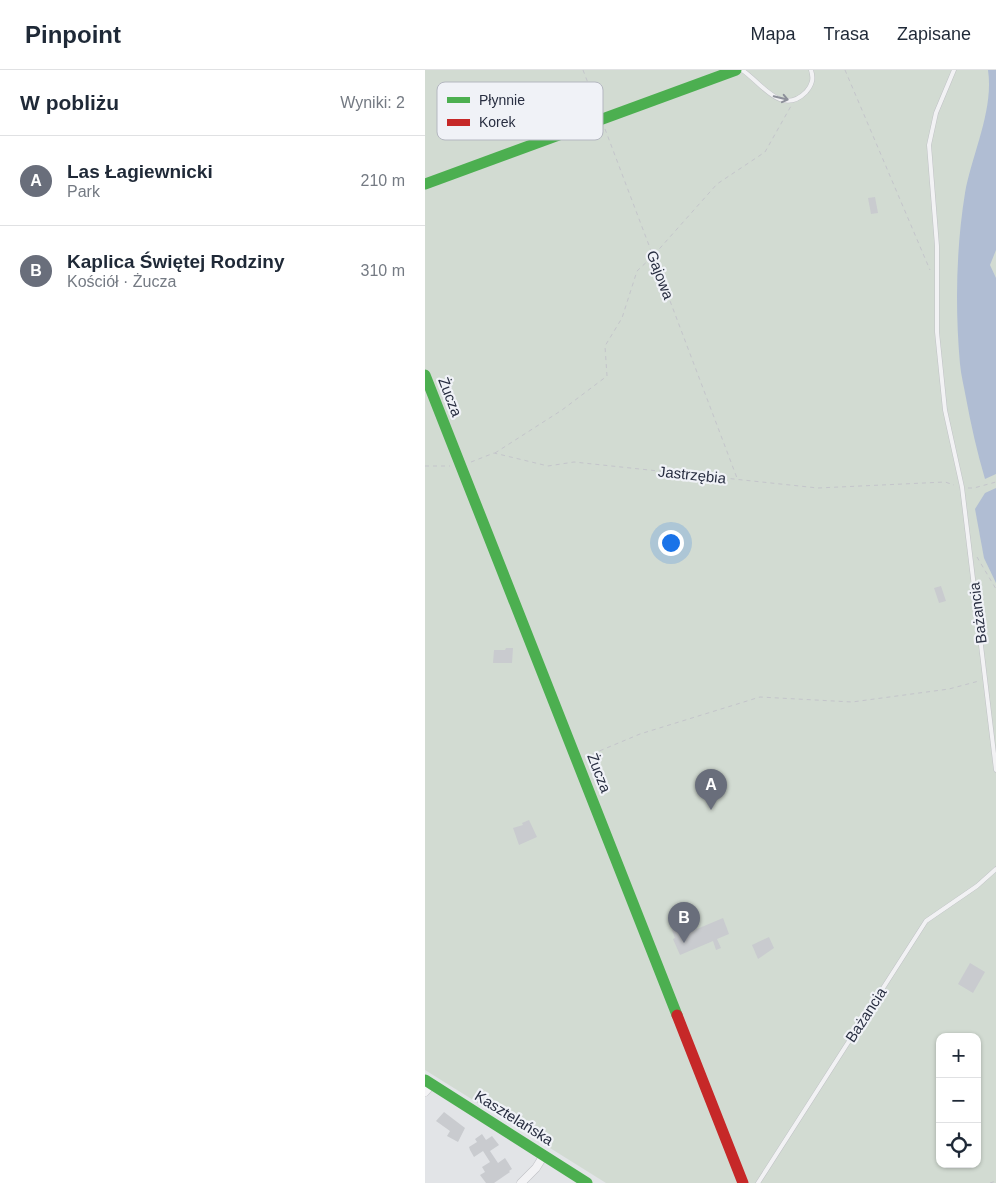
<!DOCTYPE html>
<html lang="pl">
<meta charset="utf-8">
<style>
:root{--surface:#fff;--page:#f2f2f3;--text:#1f2937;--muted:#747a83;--line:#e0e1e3;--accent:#696e7b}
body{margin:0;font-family:Helvetica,sans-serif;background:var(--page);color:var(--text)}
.controls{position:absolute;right:15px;bottom:15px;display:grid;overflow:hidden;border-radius:10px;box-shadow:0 1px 4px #0004}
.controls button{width:45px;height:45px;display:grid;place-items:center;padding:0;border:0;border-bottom:1px solid var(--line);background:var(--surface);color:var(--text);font:25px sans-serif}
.you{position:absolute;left:245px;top:472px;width:18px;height:18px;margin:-12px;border:4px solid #fff;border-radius:50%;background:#1a73e8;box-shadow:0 0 0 8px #1a73e833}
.badge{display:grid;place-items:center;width:32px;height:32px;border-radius:50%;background:var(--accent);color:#fff;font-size:16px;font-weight:700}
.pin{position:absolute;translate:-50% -41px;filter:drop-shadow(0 1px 2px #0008)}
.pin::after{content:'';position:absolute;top:26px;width:18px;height:15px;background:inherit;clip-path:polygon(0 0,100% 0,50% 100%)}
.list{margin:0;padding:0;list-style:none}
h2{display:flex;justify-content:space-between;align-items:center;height:65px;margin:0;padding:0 20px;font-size:21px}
h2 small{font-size:16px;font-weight:400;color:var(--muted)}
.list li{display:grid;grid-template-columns:32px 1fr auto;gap:15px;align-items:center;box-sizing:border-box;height:90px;padding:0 20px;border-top:1px solid var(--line)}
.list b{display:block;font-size:19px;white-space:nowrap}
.list p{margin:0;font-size:16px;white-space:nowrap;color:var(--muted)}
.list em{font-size:16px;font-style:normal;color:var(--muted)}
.icon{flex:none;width:28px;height:28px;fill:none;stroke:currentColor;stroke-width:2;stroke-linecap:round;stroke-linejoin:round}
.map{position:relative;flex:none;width:571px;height:1113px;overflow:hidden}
header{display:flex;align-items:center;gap:30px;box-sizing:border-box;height:70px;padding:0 25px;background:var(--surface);border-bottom:1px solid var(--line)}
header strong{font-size:24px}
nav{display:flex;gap:28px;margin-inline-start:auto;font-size:18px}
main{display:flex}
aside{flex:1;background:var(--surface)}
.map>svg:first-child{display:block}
.park{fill:#d2dbd2;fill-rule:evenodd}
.water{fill:#b0bdd3}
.building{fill:#c9cbcf}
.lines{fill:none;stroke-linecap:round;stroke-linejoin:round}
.lane-casing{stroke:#bfc1c5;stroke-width:5}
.street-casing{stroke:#bfc1c5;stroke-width:9}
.path{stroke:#c4c5cb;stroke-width:1;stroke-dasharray:4 4;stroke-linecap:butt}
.lane{stroke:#f2f2f4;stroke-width:4}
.street{stroke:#f2f2f4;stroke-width:8}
.fast{stroke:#4caf50;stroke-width:11}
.jam{stroke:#c62828;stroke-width:11}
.oneway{stroke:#8d909a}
.labels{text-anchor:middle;stroke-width:4.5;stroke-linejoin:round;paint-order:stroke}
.street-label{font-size:15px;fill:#282e41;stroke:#f0f2f7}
.key{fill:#f0f2f7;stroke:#b4b7c0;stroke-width:1}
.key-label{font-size:14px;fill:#282e41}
</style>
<header>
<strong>Pinpoint</strong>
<nav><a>Mapa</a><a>Trasa</a><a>Zapisane</a></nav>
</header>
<main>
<aside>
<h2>W pobliżu<small>Wyniki: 2</small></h2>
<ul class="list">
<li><span class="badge">A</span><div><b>Las Łagiewnicki</b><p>Park</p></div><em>210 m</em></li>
<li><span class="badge">B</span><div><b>Kaplica Świętej Rodziny</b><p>Kościół · Żucza</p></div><em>310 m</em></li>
</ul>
</aside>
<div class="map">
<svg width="571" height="1113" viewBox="0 0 571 1113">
<rect width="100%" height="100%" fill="#e2e4e7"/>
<path class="park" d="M 0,0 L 571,0 L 571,1113 L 181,1113 L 0,1000 ZM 515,967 L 552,967 L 552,1094 L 515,1094 Z"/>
<g class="water">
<path d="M 563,0 L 571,0 L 571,180 L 565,195 L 571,208 L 571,404 L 560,409 C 552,382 546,355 541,328 C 539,317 536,305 535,294 C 530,238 531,179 540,123 C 547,84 569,40 563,0 Z"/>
<path d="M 571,418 L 571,513 L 559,488 L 550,439 L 560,423 Z"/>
</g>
<g class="building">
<path d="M 450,127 L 453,143 L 446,144 L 443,128 Z"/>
<path d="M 516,516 L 521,531 L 514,533 L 509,518 Z"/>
<path d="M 81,578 L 88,578 L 87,593 L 68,593 L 69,580 L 80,580 Z"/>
<path d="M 104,750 L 112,767 L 94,775 L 88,758 L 98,755 L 97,753 Z"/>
<path d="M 298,848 L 304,864 L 292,869 L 296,878 L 291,880 L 288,871 L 255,885 L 248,869 L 250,868 L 247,860 L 257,856 L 260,864 L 271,860 L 270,857 L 271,857 L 272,859 Z"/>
<path d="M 344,867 L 349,878 L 333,889 L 327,875 Z"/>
<path d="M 545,893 L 560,902 L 548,923 L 533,914 Z"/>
<path d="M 19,1042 L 40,1058 L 33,1072 L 22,1066 L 25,1061 L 11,1051 Z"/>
<path d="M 57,1064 L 61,1070 L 67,1066 L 74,1075 L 65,1081 L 73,1093 L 80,1088 L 87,1099 L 84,1101 L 85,1102 L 69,1113 L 61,1113 L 55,1105 L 60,1102 L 57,1097 L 65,1092 L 58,1081 L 49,1087 L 45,1080 L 44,1077 L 52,1072 L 50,1069 Z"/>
</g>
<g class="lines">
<defs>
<g id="lane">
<path d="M 317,0 C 336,12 356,47 381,22 C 387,15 389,9 386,0"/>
<path d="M 529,0 L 511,43 L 504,75 L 512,176 L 512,262 L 520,340 L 537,417 L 571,700"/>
<path d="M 333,1113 L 501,851 L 552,816 L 571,799"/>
</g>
<g id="street">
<path d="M 0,1022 L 7,1014"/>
<path d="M 96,1113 L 111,1098 L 119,1085"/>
</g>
</defs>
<use href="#lane" class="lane-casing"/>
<use href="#street" class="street-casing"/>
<g class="path">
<path d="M 158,0 L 173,39"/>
<path d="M 420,0 L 505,200"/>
<path d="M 180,59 L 312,408"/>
<path d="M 70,383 L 137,340 L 182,306 L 180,276 L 197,248 L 212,201 L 228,186 L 292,114 L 340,82 L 366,36"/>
<path d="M 46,392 L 69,383 L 123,396 L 149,392 L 393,418 L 520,412 L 529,415"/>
<path d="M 0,396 L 25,396"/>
<path d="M 543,418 L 549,418 L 571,412"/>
<path d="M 552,487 L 571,519"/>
<path d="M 160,687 L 215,664 L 335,627 L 427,632 L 524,619 L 554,611"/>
<path d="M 565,1113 L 571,1111"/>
</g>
<use href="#lane" class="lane"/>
<use href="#street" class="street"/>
<g class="fast">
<path d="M 0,114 L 311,0"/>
<path d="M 0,305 L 252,945"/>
<path d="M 0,1010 L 162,1113"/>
</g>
<path class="jam" d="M 252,945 L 318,1113"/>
</g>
<defs><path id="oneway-shaft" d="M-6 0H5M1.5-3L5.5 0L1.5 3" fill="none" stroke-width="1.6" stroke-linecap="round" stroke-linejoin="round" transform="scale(1.25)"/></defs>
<use class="oneway" href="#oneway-shaft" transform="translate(356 28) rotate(14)"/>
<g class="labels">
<g class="street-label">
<text transform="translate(235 205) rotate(69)" y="5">Gajowa</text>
<text transform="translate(25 327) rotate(69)" y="5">Żucza</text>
<text transform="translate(267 405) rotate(6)" y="5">Jastrzębia</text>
<text transform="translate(553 543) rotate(-97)" y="5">Bażancia</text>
<text transform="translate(174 703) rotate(69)" y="5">Żucza</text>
<text transform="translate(441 945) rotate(-57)" y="5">Bażancia</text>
<text transform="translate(89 1048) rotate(32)" y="5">Kasztelańska</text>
</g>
</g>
<rect x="12" y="12" width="166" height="58" rx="8" class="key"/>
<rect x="22" y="27" width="23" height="6" fill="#4caf50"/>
<rect x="22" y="49" width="23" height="7" fill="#c62828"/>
<g class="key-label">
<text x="54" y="35">Płynnie</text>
<text x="54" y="57">Korek</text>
</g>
</svg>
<div class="controls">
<button>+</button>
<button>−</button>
<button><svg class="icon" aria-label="locate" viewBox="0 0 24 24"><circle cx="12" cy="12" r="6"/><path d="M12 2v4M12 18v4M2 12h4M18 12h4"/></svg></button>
</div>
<div class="you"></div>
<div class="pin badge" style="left:286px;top:740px">A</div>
<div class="pin badge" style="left:259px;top:873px">B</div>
</div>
</main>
